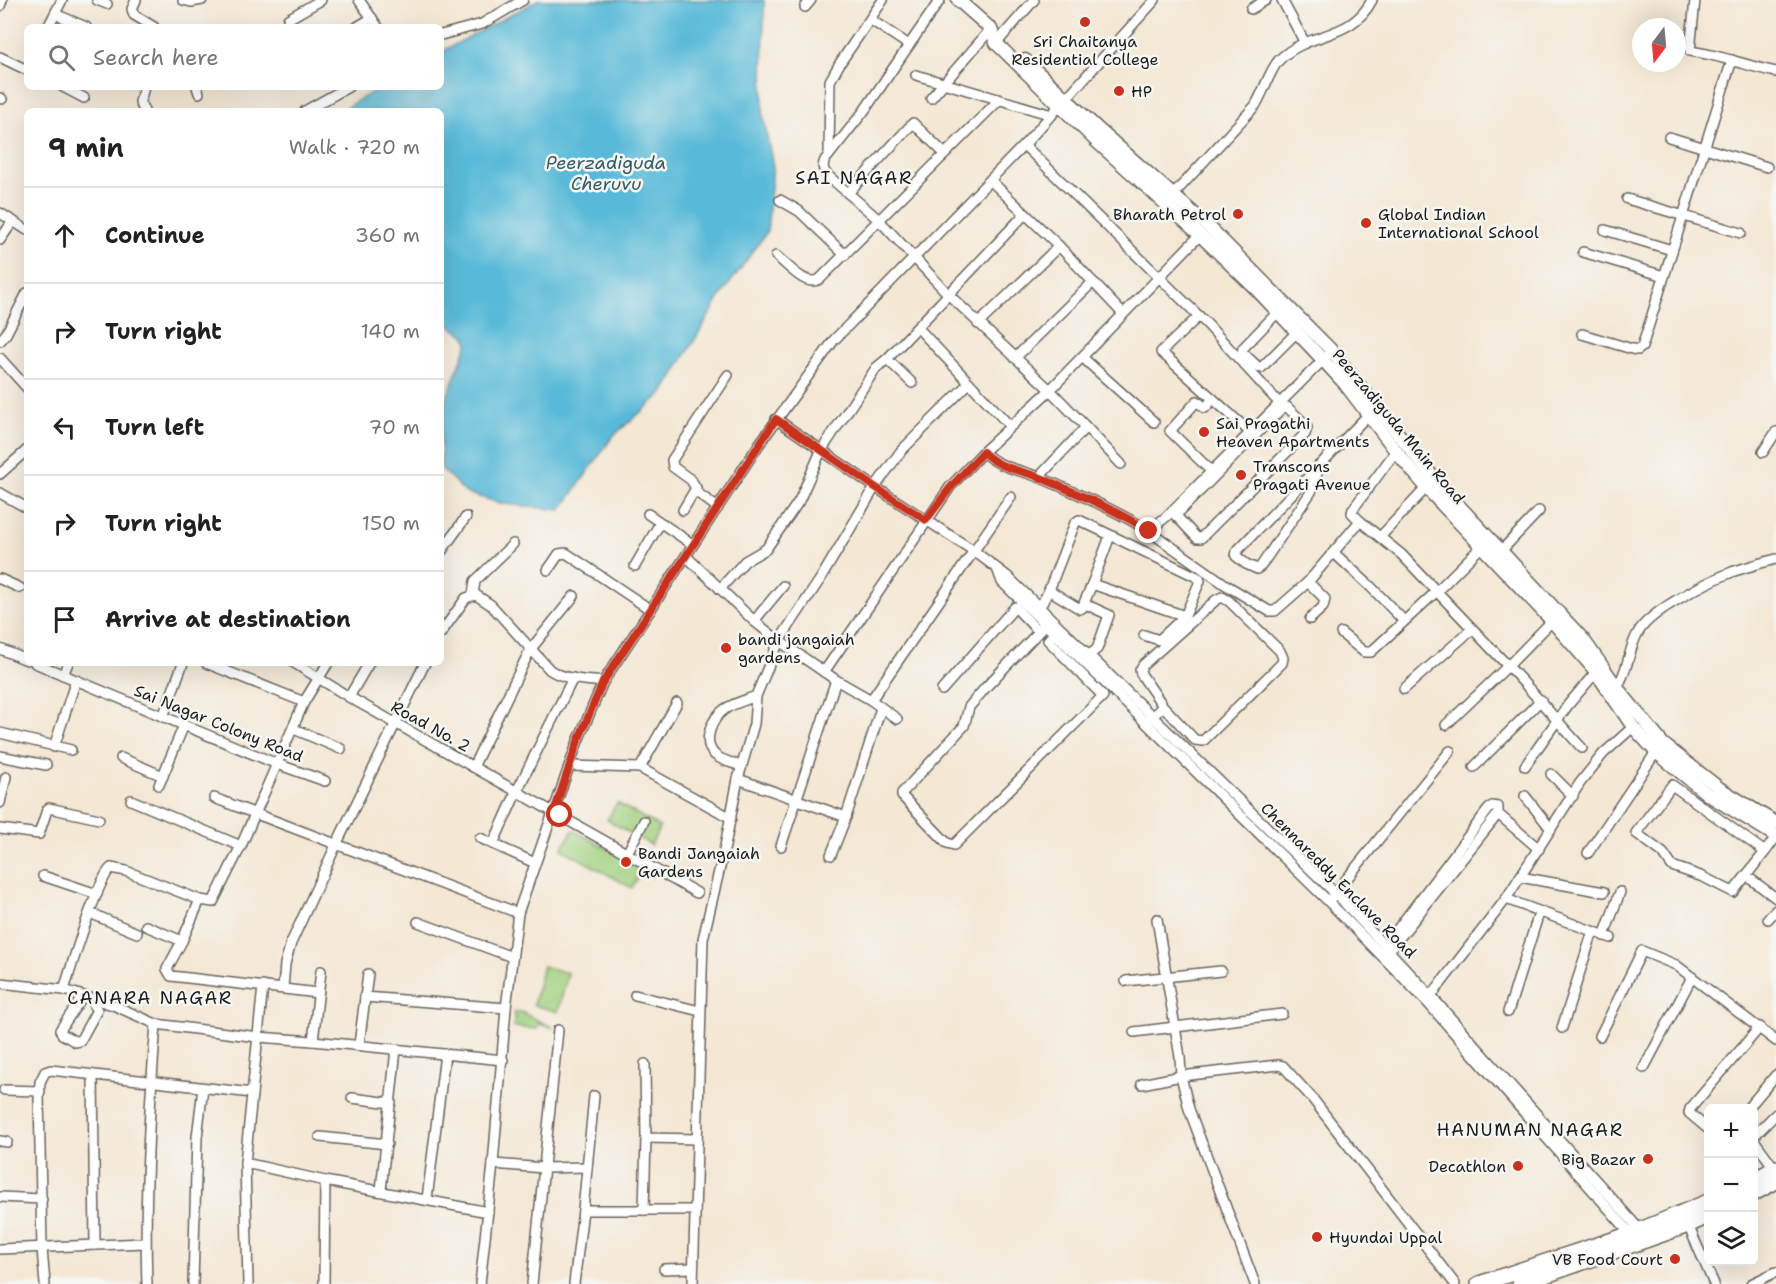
<!DOCTYPE html>
<meta charset="utf-8">
<style>
:root{--surface:#fff;--page:#f2f2f2;--text:#202124;--muted:#757577;--line:#e0e0e0}
body{margin:0;font-family:"Shantell Sans",sans-serif;background:var(--page);color:var(--text)}
.controls{position:absolute;right:18px;bottom:18px;display:grid;overflow:hidden;border-radius:9px;box-shadow:0 6px 24px #0002}
.controls button{width:54px;height:54px;display:grid;place-items:center;padding:0;border:0;border-bottom:2px solid var(--line);background:var(--surface);color:var(--text);font:30px sans-serif}
.compass{position:absolute;left:1632px;top:18px;width:54px;height:54px;border-radius:50%;background:var(--surface);box-shadow:0 6px 24px #0002;rotate:196deg}
.stop{position:absolute;width:18px;height:18px;margin:-14px;border:4px solid #c8321e;border-radius:50%;background:#fff}
.stop.end{background:#c8321e;border-color:#fff;box-shadow:0 2px 6px #0008}
.list{margin:0;padding:0;list-style:none}
h2{display:flex;justify-content:space-between;align-items:center;height:78px;margin:0;padding:0 24px;font-size:26px}
h2 small{font-size:20px;font-weight:400;color:var(--muted)}
.list li{display:grid;grid-template-columns:39px 1fr auto;gap:18px;align-items:center;box-sizing:border-box;height:96px;padding:0 24px;border-top:2px solid var(--line)}
.list b{display:block;font-size:22px;white-space:nowrap}
.list em{font-size:20px;font-style:normal;color:var(--muted)}
.icon{flex:none;width:33px;height:33px;fill:none;stroke:currentColor;stroke-width:2;stroke-linecap:round;stroke-linejoin:round}
.map{position:relative;flex:none;width:1776px;height:1284px;overflow:hidden}
.search{position:absolute;background:var(--surface);box-shadow:0 6px 24px #0002;left:24px;top:24px;width:420px;height:66px;display:flex;align-items:center;gap:15px;box-sizing:border-box;padding:0 21px;border-radius:9px;color:var(--muted);font-size:22px}
.panel{position:absolute;background:var(--surface);box-shadow:0 6px 24px #0002;left:24px;top:108px;width:420px;height:558px;border-radius:9px}
.map>svg:first-child{display:block}
.green{fill:#a0cf7d;stroke:#5e764c;stroke-width:1.5}
.water{fill:#59bad8;stroke:#3a6b7a;stroke-width:1.5}
.lines{fill:none;stroke-linecap:round;stroke-linejoin:round}
.minor-casing{stroke:#68635c;stroke-width:12}
.tertiary-casing{stroke:#68635c;stroke-width:15}
.trunk-casing{stroke:#68635c;stroke-width:18}
.minor{stroke:#fff;stroke-width:9}
.tertiary{stroke:#fff;stroke-width:12}
.trunk{stroke:#fff;stroke-width:15}
.route{stroke:#c8321e;stroke-width:8}
.poi-dot{fill:#c8321e;stroke:#f6f6f2;stroke-width:2}
.labels{text-anchor:middle;stroke-width:5;stroke-linejoin:round;paint-order:stroke}
.poi-label{font-size:16px;fill:#1c1c1c;stroke:#f6f6f2;text-anchor:start}
.street-label{font-size:16px;fill:#1c1c1c;stroke:#f6f6f2}
.water-label{font-size:18px;font-style:italic;fill:#345b67;stroke:#f6f6f2}
.neighbourhood-label{font-size:18px;letter-spacing:1.5px;fill:#1c1c1c;stroke:#f6f6f2}
</style>
<div class="map">
<svg width="1776" height="1284" viewBox="0 0 1776 1284">
<rect width="100%" height="100%" fill="#f6f6f2"/>
<filter id="ink" filterUnits="userSpaceOnUse"><feTurbulence type="fractalNoise" baseFrequency=".0167" numOctaves="2"/><feDisplacementMap in="SourceGraphic" scale="12" xChannelSelector="R" yChannelSelector="G"/><feConvolveMatrix kernelMatrix="1 2 1 2 8 2 1 2 1" color-interpolation-filters="sRGB"/></filter>
<filter id="wash" filterUnits="userSpaceOnUse"><feTurbulence type="fractalNoise" baseFrequency=".008" numOctaves="4" result="noise"/><feDisplacementMap in="SourceGraphic" scale="24" xChannelSelector="R" yChannelSelector="G"/><feGaussianBlur stdDeviation="1.35" result="paint"/><feColorMatrix in="noise" values="0 0 0 0 0 0 0 0 0 0 0 0 0 0 0 0 0 1.4 0 .05"/><feComposite in="paint" operator="in"/></filter>
<g filter="url(#wash)">
<rect width="100%" height="100%" fill="#f4e7d4"/>
<g class="green">
<path d="M 617,803 L 660,827 L 651,845 L 607,820 Z"/>
<path d="M 573,830 L 643,868 L 632,888 L 562,849 Z"/>
<path d="M 543,966 L 568,973 L 558,1012 L 533,1005 Z"/>
<path d="M 514,1012 L 521,1012 L 554,1028 L 538,1024 L 537,1029 L 514,1027 Z"/>
</g>
<path class="water" d="M 538,0 L 764,0 L 763,115 L 773,166 L 767,232 L 722,294 L 663,393 L 613,436 L 561,510 L 504,504 L 466,493 L 441,468 L 441,432 L 445,402 L 468,343 L 466,336 L 441,320 L 441,111 L 340,111 L 381,87 L 441,87 L 441,52 Z"/>
</g>
<g filter="url(#ink)">
<g class="lines">
<defs>
<g id="minor">
<path d="M 97,0 L 107,4"/>
<path d="M 136,0 L 132,9 L 134,15 L 154,27"/>
<path d="M 183,0 L 191,2 L 202,0"/>
<path d="M 359,0 L 378,27"/>
<path d="M 940,0 L 864,111 L 825,160 C 822,166 823,168 826,174 L 879,220 L 949,295 L 1050,390 L 1086,427 L 1039,477"/>
<path d="M 1282,0 L 1305,43"/>
<path d="M 1695,0 L 1690,51 C 1720,55 1747,66 1776,72"/>
<path d="M 0,6 L 2,0"/>
<path d="M 805,7 L 811,0"/>
<path d="M 1251,9 L 1266,0"/>
<path d="M 55,14 L 86,27"/>
<path d="M 288,19 L 321,0"/>
<path d="M 871,20 L 909,45"/>
<path d="M 48,27 L 62,0"/>
<path d="M 357,27 L 372,18"/>
<path d="M 441,35 L 482,24 L 523,0"/>
<path d="M 1001,38 L 1034,0"/>
<path d="M 0,57 L 27,70"/>
<path d="M 916,75 L 1052,115"/>
<path d="M 63,87 L 84,98"/>
<path d="M 197,87 L 199,93"/>
<path d="M 0,98 L 2,99"/>
<path d="M 931,98 L 991,29"/>
<path d="M 144,111 L 140,102 L 144,87"/>
<path d="M 305,111 L 348,87"/>
<path d="M 1669,137 L 1767,167"/>
<path d="M 1024,145 L 1207,324 L 1280,404"/>
<path d="M 829,155 L 830,81 L 840,63 L 883,0"/>
<path d="M 990,180 L 1059,246 L 1123,314"/>
<path d="M 848,193 L 913,123 L 945,154"/>
<path d="M 1173,195 L 1255,106 C 1264,92 1269,71 1279,60 C 1309,30 1351,41 1372,0"/>
<path d="M 1627,199 L 1741,233"/>
<path d="M 780,200 L 799,211 L 845,255"/>
<path d="M 0,213 L 27,230"/>
<path d="M 1605,230 L 1672,250"/>
<path d="M 0,240 L 13,221"/>
<path d="M 1583,252 L 1664,276"/>
<path d="M 776,256 C 788,265 806,288 820,279 L 999,100"/>
<path d="M 1278,312 L 1243,348 L 1242,352 L 1258,367 L 1261,368 L 1297,332"/>
<path d="M 1199,316 L 1161,352 L 1251,433"/>
<path d="M 978,324 L 1059,246"/>
<path d="M 918,328 L 1010,426"/>
<path d="M 1582,334 L 1632,349 L 1638,350 L 1642,347 L 1732,60"/>
<path d="M 0,341 L 6,334 L 27,293"/>
<path d="M 1082,357 L 1154,422"/>
<path d="M 0,358 L 27,388"/>
<path d="M 1015,358 L 1093,282"/>
<path d="M 912,383 L 887,359 L 1025,214"/>
<path d="M 1287,407 L 1306,425 L 1307,428 L 1305,434 L 1201,538 L 1197,538 L 1178,518 L 1176,516 L 1179,512 L 1282,408 Z"/>
<path d="M 776,419 L 875,487 L 974,551 L 1007,576 L 1335,893 L 1431,996 L 1640,1230"/>
<path d="M 1086,427 L 1121,464"/>
<path d="M 983,452 C 1001,469 1019,469 1041,478 C 1077,493 1116,510 1149,531 L 1167,516 L 1328,355"/>
<path d="M 1763,452 L 1776,432"/>
<path d="M 1318,466 L 1316,478 L 1311,492 L 1261,566 L 1257,569 L 1246,564 L 1236,556 L 1237,551 L 1369,414"/>
<path d="M 1212,472 L 1170,431 L 1197,401 L 1205,408 L 1213,399"/>
<path d="M 0,474 L 27,450"/>
<path d="M 695,491 L 718,508"/>
<path d="M 0,493 L 27,508"/>
<path d="M 683,510 L 696,488 L 691,480 L 673,467 L 672,460 L 728,375"/>
<path d="M 648,514 L 692,544"/>
<path d="M 1360,521 L 1402,555 L 1508,666 L 1552,621"/>
<path d="M 1149,531 L 1226,585 L 1269,611 L 1275,611 L 1308,582 L 1360,521 L 1352,513 L 1353,509 L 1396,451"/>
<path d="M 1381,536 L 1427,487"/>
<path d="M 1501,551 L 1539,511"/>
<path d="M 441,552 L 466,517"/>
<path d="M 1334,553 L 1371,587 L 1404,621"/>
<path d="M 687,557 L 754,621 L 779,641 L 836,680 L 871,700 L 897,719"/>
<path d="M 635,566 L 660,523"/>
<path d="M 548,570 L 559,554 L 566,553 L 651,610"/>
<path d="M 998,571 L 1002,582 L 1328,901 L 1427,1002 L 1631,1234"/>
<path d="M 0,579 L 20,588"/>
<path d="M 1308,582 L 1325,599 L 1323,607 L 1310,619"/>
<path d="M 1092,584 L 1110,536"/>
<path d="M 720,589 L 745,561 L 766,549 L 799,501 L 821,451 L 876,368 L 887,359"/>
<path d="M 1049,590 L 1075,523 L 1079,520 L 1199,578 L 1200,581 L 1185,616"/>
<path d="M 473,595 L 475,581 L 513,544"/>
<path d="M 1085,604 L 1109,615 L 1097,649 L 1089,655"/>
<path d="M 1038,611 L 1049,590 L 1080,609 L 1082,608 L 1092,584 L 1185,616 L 1159,640 L 1144,635"/>
<path d="M 1050,620 L 986,687 L 969,707 L 964,726 L 902,793 L 902,796 L 947,843 L 954,845 L 1103,696 L 1048,640 L 1057,630"/>
<path d="M 754,621 L 783,586"/>
<path d="M 441,633 L 466,598 L 476,595 L 491,605 L 550,670 C 566,680 585,680 603,682"/>
<path d="M 1341,633 L 1364,652 L 1371,652 L 1437,591 L 1481,547"/>
<path d="M 0,649 L 27,660"/>
<path d="M 35,663 L 277,764 L 325,781"/>
<path d="M 206,663 L 304,702"/>
<path d="M 294,663 L 349,697 L 697,893"/>
<path d="M 824,672 L 950,487 L 983,452 L 1050,390 L 1200,235"/>
<path d="M 63,675 L 68,663"/>
<path d="M 1617,687 C 1629,670 1628,648 1639,631 C 1652,610 1707,582 1732,572 C 1746,567 1761,563 1776,559"/>
<path d="M 1404,689 L 1471,630"/>
<path d="M 942,690 L 1015,607 L 1039,632"/>
<path d="M 349,697 L 369,663"/>
<path d="M 871,700 L 1011,497"/>
<path d="M 163,717 L 183,663"/>
<path d="M 1150,719 L 1163,706 L 1195,740 L 1203,741 L 1282,663 L 1283,658 L 1280,651 L 1229,601 L 1222,597 L 1216,600 L 1143,665 L 1140,670 L 1141,674 L 1163,706"/>
<path d="M 1446,725 L 1508,666 C 1534,693 1557,721 1582,748"/>
<path d="M 294,729 L 341,749"/>
<path d="M 0,733 L 71,750"/>
<path d="M 54,747 L 76,680"/>
<path d="M 0,756 L 46,765"/>
<path d="M 121,758 L 163,776"/>
<path d="M 570,766 L 640,768 L 731,818"/>
<path d="M 741,766 C 733,763 722,761 715,755 C 701,742 712,718 725,709 C 734,703 746,700 756,696"/>
<path d="M 1525,766 L 1568,705 L 1596,672"/>
<path d="M 473,767 L 530,650 L 574,596"/>
<path d="M 1474,767 L 1541,700"/>
<path d="M 640,768 L 677,703"/>
<path d="M 1551,774 L 1573,796"/>
<path d="M 159,785 L 184,725"/>
<path d="M 1525,796 L 1551,829"/>
<path d="M 214,798 L 518,913"/>
<path d="M 131,800 L 241,846"/>
<path d="M 0,803 L 6,777"/>
<path d="M 1498,814 L 1539,849"/>
<path d="M 846,817 L 738,779 L 754,724 L 756,696 L 779,641 L 821,578 L 875,487 L 901,451 L 968,384"/>
<path d="M 0,829 L 39,834 L 47,810 L 49,808 L 99,819"/>
<path d="M 480,838 L 535,863"/>
<path d="M 493,844 L 517,791 L 573,678"/>
<path d="M 781,846 L 836,680"/>
<path d="M 1765,852 L 1733,892 L 1703,877 L 1672,866 L 1663,853 L 1636,833 L 1672,785 L 1765,852 L 1776,837"/>
<path d="M 627,853 L 644,821"/>
<path d="M 1588,853 L 1656,752"/>
<path d="M 831,855 L 846,817 L 881,708"/>
<path d="M 43,876 L 97,894"/>
<path d="M 1520,877 L 1604,892"/>
<path d="M 1752,880 L 1776,898"/>
<path d="M 1332,897 L 1450,751"/>
<path d="M 1506,899 L 1611,938"/>
<path d="M 200,900 L 182,941 L 167,969 L 171,976 L 318,993"/>
<path d="M 90,913 L 137,933"/>
<path d="M 1157,919 L 1180,1057 L 1181,1076 L 1189,1109 L 1255,1284"/>
<path d="M 1768,919 L 1776,910"/>
<path d="M 418,922 L 512,957"/>
<path d="M 146,926 L 182,941"/>
<path d="M 1604,936 L 1620,892"/>
<path d="M 1381,951 L 1488,810 L 1492,806 L 1498,807 L 1498,814 L 1385,956"/>
<path d="M 1126,981 L 1221,971"/>
<path d="M 0,983 L 64,990 L 113,1005 L 156,1024 L 258,1037 L 313,1041 L 503,1060"/>
<path d="M 283,988 L 285,964 L 291,943 L 337,843 L 425,663"/>
<path d="M 64,990 C 71,968 97,880 111,868 L 126,871 L 200,900 L 213,902 L 241,846 L 304,702 L 328,663"/>
<path d="M 635,995 L 700,1011"/>
<path d="M 83,996 L 60,1030 L 62,1034 L 76,1042 L 80,1041 L 97,1010 L 94,1006 L 95,999"/>
<path d="M 365,997 L 506,1008"/>
<path d="M 1428,1000 L 1506,899 L 1580,783 L 1603,754 L 1633,727"/>
<path d="M 1508,1012 L 1539,913"/>
<path d="M 1562,1028 L 1593,931"/>
<path d="M 1134,1032 L 1282,1014"/>
<path d="M 1600,1036 L 1642,951 L 1676,965 L 1776,1041"/>
<path d="M 313,1041 L 321,971"/>
<path d="M 359,1045 L 368,974"/>
<path d="M 645,1064 L 646,1138 L 697,1139"/>
<path d="M 1644,1068 L 1692,977"/>
<path d="M 93,1075 L 95,1245"/>
<path d="M 1142,1084 L 1181,1076 L 1278,1065 L 1283,1066 L 1312,1098 L 1455,1284"/>
<path d="M 4,1090 L 40,1091"/>
<path d="M 352,1098 L 391,1103"/>
<path d="M 1748,1108 L 1776,1075"/>
<path d="M 1708,1129 L 1689,1113 L 1690,1109 L 1760,1027"/>
<path d="M 1754,1136 L 1776,1114"/>
<path d="M 320,1137 L 387,1144"/>
<path d="M 1754,1140 L 1775,1169"/>
<path d="M 0,1141 L 7,1142"/>
<path d="M 245,1163 L 325,1181 L 488,1212"/>
<path d="M 493,1164 L 544,1168 L 587,1167"/>
<path d="M 381,1190 L 396,1049"/>
<path d="M 0,1197 L 42,1199"/>
<path d="M 427,1199 L 445,1054"/>
<path d="M 583,1210 L 594,1096"/>
<path d="M 644,1210 L 646,1138"/>
<path d="M 1688,1225 L 1714,1284"/>
<path d="M 0,1249 L 145,1243"/>
<path d="M 664,1269 L 693,1268"/>
<path d="M 45,1284 L 42,1249 L 39,1095 L 40,1082 L 45,1072 L 51,1070 L 252,1093"/>
<path d="M 147,1284 C 144,1198 149,1110 156,1024"/>
<path d="M 193,1284 L 197,1137 L 203,1088"/>
<path d="M 248,1284 L 245,1163 L 263,986"/>
<path d="M 324,1284 L 325,1181"/>
<path d="M 480,1284 L 493,1164 L 506,1008 L 518,913 L 578,741 L 603,682 L 758,446 L 834,340 L 1024,145 L 1155,0"/>
<path d="M 532,1284 L 558,1030"/>
<path d="M 574,1284 L 583,1210 L 695,1210"/>
<path d="M 693,1284 L 703,939 L 725,846 L 738,779"/>
<path d="M 1751,1284 L 1776,1272"/>
</g>
<g id="tertiary">
<path d="M 958,0 L 991,29 L 996,43 L 1096,141 L 1200,235 L 1257,290 L 1323,360 L 1345,384 L 1399,455 L 1433,495 L 1552,621 L 1593,668 L 1633,727 L 1656,752 L 1707,794 L 1776,836"/>
<path d="M 1025,60 L 1098,129 L 1208,226 L 1332,351 L 1436,481 L 1583,639 L 1619,690 L 1663,744 L 1719,788 L 1776,823"/>
</g>
<g id="trunk">
<path d="M 1754,1180 L 1776,1168"/>
<path d="M 1754,1193 L 1776,1181"/>
<path d="M 1479,1284 L 1631,1234 L 1708,1202"/>
<path d="M 1520,1284 L 1688,1225 L 1708,1216"/>
</g>
</defs>
<use href="#minor" class="minor-casing"/>
<use href="#tertiary" class="tertiary-casing"/>
<use href="#trunk" class="trunk-casing"/>
<use href="#minor" class="minor"/>
<use href="#tertiary" class="tertiary"/>
<use href="#trunk" class="trunk"/>
</g>
</g>
<g class="lines" filter="url(#ink)">
<path class="route" d="M 560,815 L 554,812 L 578,741 L 603,682 L 776,419 L 875,487 L 926,520 L 950,488 L 983,452 C 1001,470 1019,469 1041,478 C 1077,493 1116,510 1149,531"/>
</g>
<g class="poi-dot">
<circle cx="1085" cy="22" r="6"/>
<circle cx="1119" cy="91" r="6"/>
<circle cx="1238" cy="214" r="6"/>
<circle cx="1366" cy="223" r="6"/>
<circle cx="1204" cy="432" r="6"/>
<circle cx="1241" cy="475" r="6"/>
<circle cx="726" cy="648" r="6"/>
<circle cx="626" cy="862" r="6"/>
<circle cx="1648" cy="1159" r="6"/>
<circle cx="1518" cy="1166" r="6"/>
<circle cx="1317" cy="1237" r="6"/>
<circle cx="1675" cy="1259" r="6"/>
</g>
<g class="labels">
<g class="poi-label">
<text x="1085" y="47" text-anchor="middle">Sri Chaitanya<tspan x="1085" dy="18">Residential College</tspan></text>
<text x="1131" y="97">HP</text>
<text x="1226" y="220" text-anchor="end">Bharath Petrol</text>
<text x="1378" y="220">Global Indian<tspan x="1378" dy="18">International School</tspan></text>
<text x="1216" y="429">Sai Pragathi<tspan x="1216" dy="18">Heaven Apartments</tspan></text>
<text x="1253" y="472">Transcons<tspan x="1253" dy="18">Pragati Avenue</tspan></text>
<text x="738" y="645">bandi jangaiah<tspan x="738" dy="18">gardens</tspan></text>
<text x="638" y="859">Bandi Jangaiah<tspan x="638" dy="18">Gardens</tspan></text>
<text x="1636" y="1165" text-anchor="end">Big Bazar</text>
<text x="1506" y="1172" text-anchor="end">Decathlon</text>
<text x="1329" y="1243">Hyundai Uppal</text>
<text x="1663" y="1265" text-anchor="end">VB Food Court</text>
</g>
<g class="street-label">
<text transform="translate(1399 426) rotate(50)" y="6">Peerzadiguda Main Road</text>
<text transform="translate(219 723) rotate(22)" y="6">Sai Nagar Colony Road</text>
<text transform="translate(431 726) rotate(29)" y="6">Road No. 2</text>
<text transform="translate(1339 880) rotate(45)" y="6">Chennareddy Enclave Road</text>
</g>
<g class="water-label">
<text x="606" y="169">Peerzadiguda<tspan x="606" dy="21">Cheruvu</tspan></text>
</g>
<g class="neighbourhood-label">
<text x="854" y="184">SAI NAGAR</text>
<text x="150" y="1004">CANARA NAGAR</text>
<text x="1530" y="1136">HANUMAN NAGAR</text>
</g>
</g>
</svg>
<div class="controls">
<button>+</button>
<button>−</button>
<button><svg class="icon" aria-label="layers" viewBox="0 0 24 24"><path d="M12 4l9 5-9 5-9-5zM3 14l9 5 9-5"/></svg></button>
</div>
<svg class="compass" viewBox="-18 -18 36 36"><path d="M0-13l5 13h-10z" fill="#e53935"/><path d="M0 13l5-13h-10z" fill="#757577"/></svg>
<div class="stop" style="left:560px;top:815px"></div>
<div class="stop end" style="left:1149px;top:531px"></div>
<div class="search"><svg class="icon" aria-label="search" viewBox="0 0 24 24"><circle cx="10" cy="10" r="6"/><path d="M15 15l6 6"/></svg>Search here</div>
<section class="panel">
<h2>9 min<small>Walk · 720 m</small></h2>
<ul class="list">
<li><svg class="icon" aria-label="ahead" viewBox="0 0 24 24"><path d="M12 20V5M6 11l6-6 6 6"/></svg><div><b>Continue</b></div><em>360 m</em></li>
<li><svg class="icon" aria-label="right" viewBox="0 0 24 24"><path d="M7 20v-9h11M14 6l5 5-5 5"/></svg><div><b>Turn right</b></div><em>140 m</em></li>
<li><svg class="icon" aria-label="left" viewBox="0 0 24 24"><path d="M17 20v-9H6M10 6l-5 5 5 5"/></svg><div><b>Turn left</b></div><em>70 m</em></li>
<li><svg class="icon" aria-label="right" viewBox="0 0 24 24"><path d="M7 20v-9h11M14 6l5 5-5 5"/></svg><div><b>Turn right</b></div><em>150 m</em></li>
<li><svg class="icon" aria-label="arrive" viewBox="0 0 24 24"><path d="M6 21V4h12l-3 4 3 4H6"/></svg><div><b>Arrive at destination</b></div></li>
</ul>
</section>
</div>
